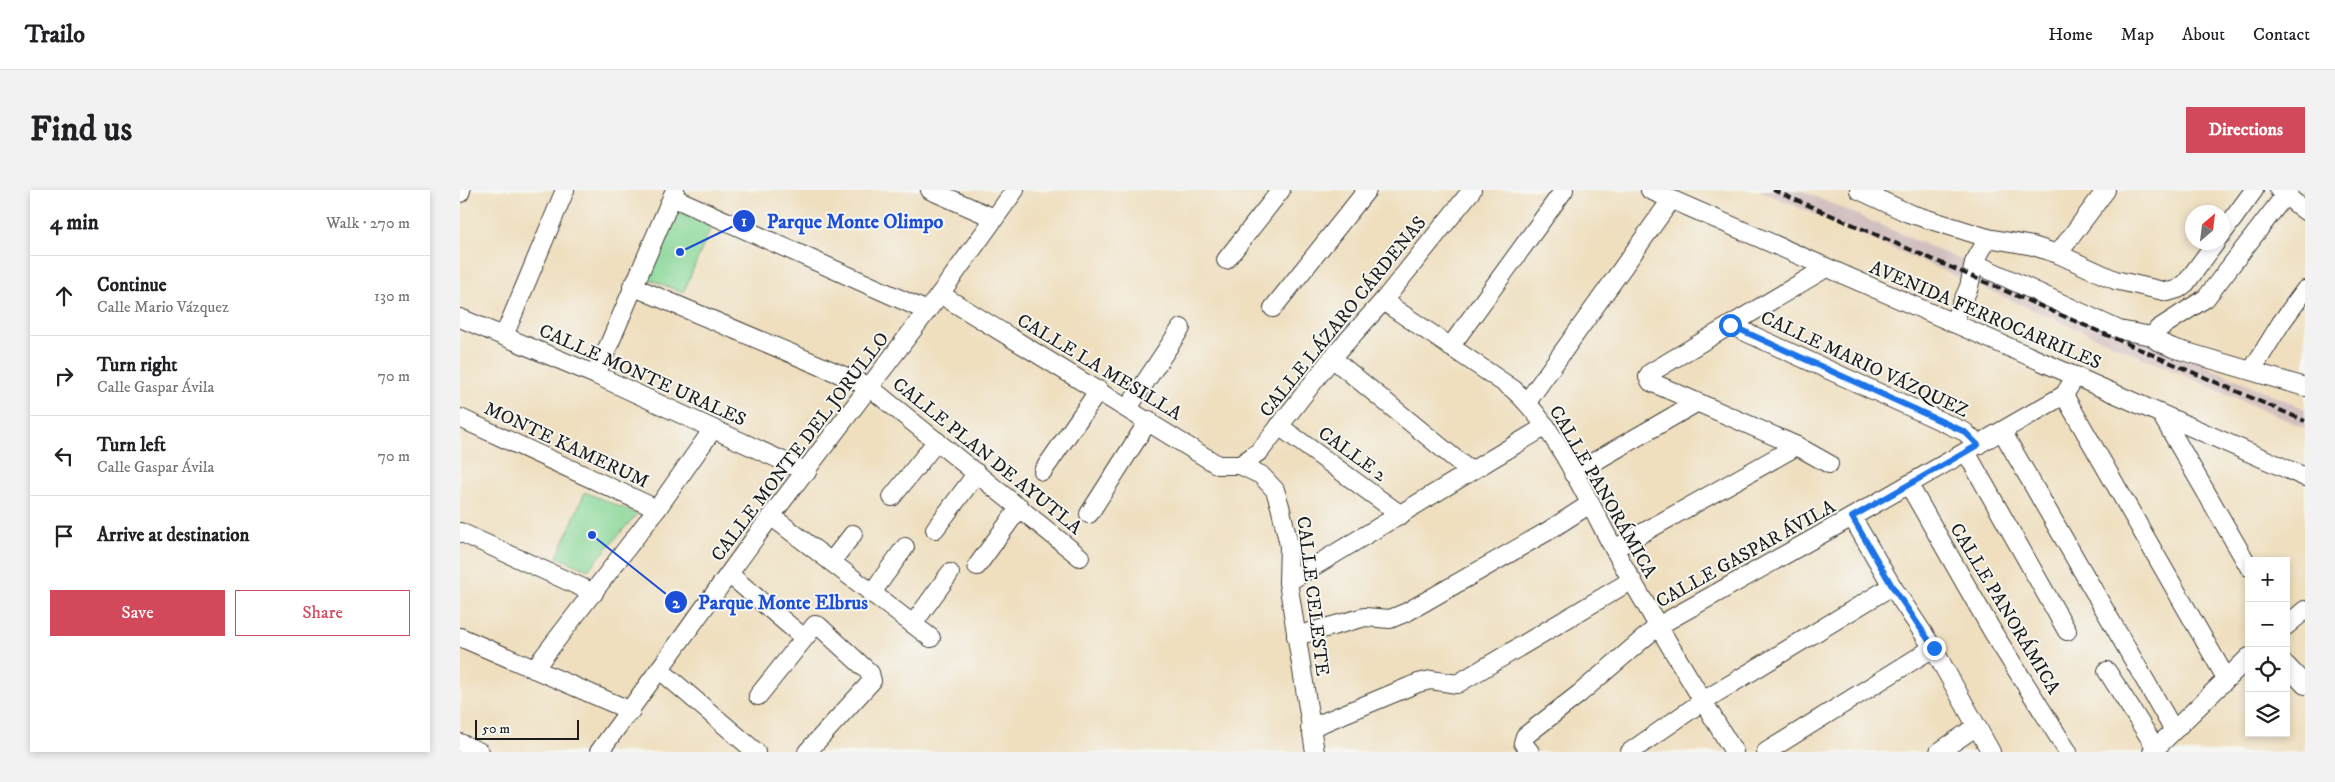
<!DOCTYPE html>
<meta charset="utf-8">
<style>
:root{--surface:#fff;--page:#f2f2f2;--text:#202124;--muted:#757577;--line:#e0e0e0;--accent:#d1495b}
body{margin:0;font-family:"IM FELL DW Pica",serif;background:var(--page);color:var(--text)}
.controls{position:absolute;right:15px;bottom:15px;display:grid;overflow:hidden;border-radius:0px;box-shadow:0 2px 8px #0003}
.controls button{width:45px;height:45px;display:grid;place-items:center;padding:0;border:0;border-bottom:1px solid var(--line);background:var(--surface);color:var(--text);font:25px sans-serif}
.compass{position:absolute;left:1725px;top:15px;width:45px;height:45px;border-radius:50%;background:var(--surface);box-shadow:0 2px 8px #0003;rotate:28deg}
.scale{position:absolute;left:15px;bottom:12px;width:104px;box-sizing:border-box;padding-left:5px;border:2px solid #1c1c1c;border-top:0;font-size:14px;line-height:18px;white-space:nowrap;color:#1c1c1c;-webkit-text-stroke:4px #f6f6f2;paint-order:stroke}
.stop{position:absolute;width:15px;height:15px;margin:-11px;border:4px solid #1a73e8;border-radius:50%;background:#fff}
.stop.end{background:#1a73e8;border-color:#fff;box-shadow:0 1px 5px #0008}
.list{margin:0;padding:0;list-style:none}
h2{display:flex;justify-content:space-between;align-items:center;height:65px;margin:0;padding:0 20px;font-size:21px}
h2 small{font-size:16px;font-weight:400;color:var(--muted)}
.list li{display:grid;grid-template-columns:32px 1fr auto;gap:15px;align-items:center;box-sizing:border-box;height:80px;padding:0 20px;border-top:1px solid var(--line)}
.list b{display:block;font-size:19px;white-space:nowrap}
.list p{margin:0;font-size:16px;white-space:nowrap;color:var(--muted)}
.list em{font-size:16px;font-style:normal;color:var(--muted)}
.actions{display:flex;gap:10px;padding:15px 20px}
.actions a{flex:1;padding:11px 0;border:1px solid var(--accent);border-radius:0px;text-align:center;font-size:18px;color:var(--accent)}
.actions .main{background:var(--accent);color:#fff}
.icon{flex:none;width:28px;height:28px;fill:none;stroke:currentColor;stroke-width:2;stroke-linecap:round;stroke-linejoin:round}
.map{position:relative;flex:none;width:1845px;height:562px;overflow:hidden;border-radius:0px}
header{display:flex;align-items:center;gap:30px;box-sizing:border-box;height:70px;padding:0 25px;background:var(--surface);border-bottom:1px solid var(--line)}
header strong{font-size:24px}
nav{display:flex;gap:28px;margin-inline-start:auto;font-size:18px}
.intro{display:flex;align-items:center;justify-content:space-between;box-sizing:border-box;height:120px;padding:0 30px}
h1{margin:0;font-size:35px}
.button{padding:12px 22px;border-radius:0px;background:var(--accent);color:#fff;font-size:18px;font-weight:700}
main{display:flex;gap:30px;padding:0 30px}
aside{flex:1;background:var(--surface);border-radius:0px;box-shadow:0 2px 8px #0003}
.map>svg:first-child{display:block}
.industrial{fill:#d2bfc0}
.green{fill:#87d796;stroke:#527a59}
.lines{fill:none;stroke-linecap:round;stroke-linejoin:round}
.minor-casing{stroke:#3c3934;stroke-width:20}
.minor{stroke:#fff;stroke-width:18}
.rail{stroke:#1c1c1c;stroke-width:4;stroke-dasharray:8 4;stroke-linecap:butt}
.route{stroke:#1a73e8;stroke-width:6}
.labels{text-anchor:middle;stroke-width:4;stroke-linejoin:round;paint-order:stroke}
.street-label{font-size:19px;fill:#1c1c1c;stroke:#f6f6f2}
.leader{fill:none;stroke:#1d4ed8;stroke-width:2}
.callout-dot{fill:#1d4ed8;stroke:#f6f6f2;stroke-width:2}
.mark-label{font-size:15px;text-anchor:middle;font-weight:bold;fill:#fff}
.callout-label{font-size:20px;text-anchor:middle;font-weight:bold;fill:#1d4ed8;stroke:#f6f6f2;stroke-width:4;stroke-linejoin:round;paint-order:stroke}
</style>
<header>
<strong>Trailo</strong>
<nav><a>Home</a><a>Map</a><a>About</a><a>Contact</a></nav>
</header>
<div class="intro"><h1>Find us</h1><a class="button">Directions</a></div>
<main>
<aside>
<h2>4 min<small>Walk · 270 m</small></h2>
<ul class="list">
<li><svg class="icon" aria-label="ahead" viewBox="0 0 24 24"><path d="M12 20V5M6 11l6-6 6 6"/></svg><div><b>Continue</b><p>Calle Mario Vázquez</p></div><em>130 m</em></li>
<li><svg class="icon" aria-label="right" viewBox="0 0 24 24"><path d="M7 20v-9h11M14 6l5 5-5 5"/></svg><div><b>Turn right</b><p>Calle Gaspar Ávila</p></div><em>70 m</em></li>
<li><svg class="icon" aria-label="left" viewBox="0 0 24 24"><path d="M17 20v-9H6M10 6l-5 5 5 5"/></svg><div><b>Turn left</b><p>Calle Gaspar Ávila</p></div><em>70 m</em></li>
<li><svg class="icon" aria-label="arrive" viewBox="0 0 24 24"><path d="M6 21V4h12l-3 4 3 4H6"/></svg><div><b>Arrive at destination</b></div></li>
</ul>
<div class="actions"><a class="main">Save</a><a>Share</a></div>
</aside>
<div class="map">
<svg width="1845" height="562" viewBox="0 0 1845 562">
<rect width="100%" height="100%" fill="#f6f6f2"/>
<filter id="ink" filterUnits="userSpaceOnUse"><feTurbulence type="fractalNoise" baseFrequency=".02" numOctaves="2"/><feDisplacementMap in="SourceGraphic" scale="10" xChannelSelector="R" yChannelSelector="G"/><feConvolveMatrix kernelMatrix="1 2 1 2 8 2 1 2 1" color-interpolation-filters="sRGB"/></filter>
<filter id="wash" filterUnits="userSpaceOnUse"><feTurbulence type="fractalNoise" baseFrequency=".0096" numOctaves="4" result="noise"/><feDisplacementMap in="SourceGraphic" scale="20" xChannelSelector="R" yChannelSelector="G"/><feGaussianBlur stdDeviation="1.12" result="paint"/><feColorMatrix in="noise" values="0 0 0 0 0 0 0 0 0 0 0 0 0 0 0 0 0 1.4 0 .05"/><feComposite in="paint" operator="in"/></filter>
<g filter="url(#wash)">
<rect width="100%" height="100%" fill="#efdfbf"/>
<g class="industrial">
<path d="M 1299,0 L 1340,0 L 1512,75 L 1505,90 Z"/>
<path d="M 1524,80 L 1845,219 L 1845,238 L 1516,95 Z"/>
</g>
<g class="green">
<path d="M 217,20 L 252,35 L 223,103 L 187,88 Z"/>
<path d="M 125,302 L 177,324 L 128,380 L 97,367 Z"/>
</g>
</g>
<g filter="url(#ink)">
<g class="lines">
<defs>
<g id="minor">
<path d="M 470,0 L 534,28"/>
<path d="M 1190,0 L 1845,287"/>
<path d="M 1399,0 L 1448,23 L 1528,48 L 1573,56 L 1598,64 L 1655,90 L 1708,102 L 1718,99 L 1726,93 L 1756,52"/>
<path d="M 1819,0 L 1845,21"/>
<path d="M 0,3 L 1,0"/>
<path d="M 212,7 L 467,121"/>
<path d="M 1762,44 L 1794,0"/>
<path d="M 1598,64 L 1646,0"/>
<path d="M 766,70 L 821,0"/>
<path d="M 1514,73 L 1659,140 L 1692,146 L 1697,151 L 1713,158 L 1845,197"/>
<path d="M 1366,78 L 1190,183 L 1188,187 L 1191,192 L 1337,256 L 1369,274"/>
<path d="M 172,96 L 408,196 L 620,367"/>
<path d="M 480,104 L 758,275 L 780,275 L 801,285 L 815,300 L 820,316 L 829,355 L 828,392 L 855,562"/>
<path d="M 923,111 L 1053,199 C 1098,240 1125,306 1154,359 C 1192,427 1233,495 1274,562"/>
<path d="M 813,118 L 907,0"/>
<path d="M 0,128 L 136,185 L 347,282"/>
<path d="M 1493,133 L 1509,97 L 1514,73 L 1528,48"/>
<path d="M 1270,135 L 1505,242 L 1518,255"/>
<path d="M 44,146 L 105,0"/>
<path d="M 1692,146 L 1698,139 L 1746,108 L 1829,0"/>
<path d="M 990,157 L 1104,0"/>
<path d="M 872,168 L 1010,281"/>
<path d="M 1792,180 L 1821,133 L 1845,100"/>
<path d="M 136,185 L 215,0"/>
<path d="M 1604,205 L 1766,488"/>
<path d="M 1067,212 L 1211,10"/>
<path d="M 668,218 L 721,138"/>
<path d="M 1701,224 L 1789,377"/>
<path d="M 0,228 L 197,319"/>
<path d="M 819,236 L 941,325"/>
<path d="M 1542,241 L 1713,539"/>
<path d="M 1506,262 L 1607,441"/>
<path d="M 780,275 L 800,261 L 872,168 L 923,111 L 1012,0"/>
<path d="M 583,281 L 639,200"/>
<path d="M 1113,284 L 1236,213"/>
<path d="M 1449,295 L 1534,444 L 1608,562"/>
<path d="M 432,307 L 477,251"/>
<path d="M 629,324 L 689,230"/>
<path d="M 311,326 L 471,448"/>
<path d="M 1392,327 L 1432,396 L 1473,458 L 1531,562"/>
<path d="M 475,339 L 517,283"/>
<path d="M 0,342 L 134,403"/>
<path d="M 1154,359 L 1337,256"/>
<path d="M 371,372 L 393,344"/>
<path d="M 517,376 L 560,317"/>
<path d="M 269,384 L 344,448"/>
<path d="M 828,392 L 1086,236"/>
<path d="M 411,404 L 445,357"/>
<path d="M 453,434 L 490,383"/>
<path d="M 1826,436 L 1845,420"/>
<path d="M 836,446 L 905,427 L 930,429 L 947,422 L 1088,341 L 1130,314"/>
<path d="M 0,447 L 171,521"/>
<path d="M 1826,475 L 1845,495"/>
<path d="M 74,479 L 197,319 L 253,239"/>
<path d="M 200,480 L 296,562"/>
<path d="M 1647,481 L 1696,558"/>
<path d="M 298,506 L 355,435 L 359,436 L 410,483 L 412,491 L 347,562"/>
<path d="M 850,538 L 958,493 L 971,490 L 997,494 L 1172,390"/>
<path d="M 0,553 L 20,562"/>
<path d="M 139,562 L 311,326 L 480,104 L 555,0"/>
<path d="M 1070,562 L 1063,553 L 1065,546 L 1119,504 L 1198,436 L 1392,327 L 1604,205 L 1616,186"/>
<path d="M 1170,562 L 1243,511 L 1432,396"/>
<path d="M 1306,562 L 1473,458"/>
<path d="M 1479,562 L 1517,536"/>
<path d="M 1692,562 L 1789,467"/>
</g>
</defs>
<use href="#minor" class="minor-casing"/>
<use href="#minor" class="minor"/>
<path class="rail" d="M 1313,0 L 1845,231"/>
</g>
</g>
<g class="lines" filter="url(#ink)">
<path class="route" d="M 1270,135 L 1505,242 L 1518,255 L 1392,327 L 1432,396 L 1474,458"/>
</g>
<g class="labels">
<g class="street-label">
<text transform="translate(1526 124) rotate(23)" y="7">AVENIDA FERROCARRILES</text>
<text transform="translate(882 126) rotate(-51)" y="7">CALLE LÁZARO CÁRDENAS</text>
<text transform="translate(1405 173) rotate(25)" y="7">CALLE MARIO VÁZQUEZ</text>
<text transform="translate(640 176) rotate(31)" y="7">CALLE LA MESILLA</text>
<text transform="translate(183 184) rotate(24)" y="7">CALLE MONTE URALES</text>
<text transform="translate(107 254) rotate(25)" y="7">MONTE KAMERUM</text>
<text transform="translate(339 256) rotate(-53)" y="7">CALLE MONTE DEL JORULLO</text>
<text transform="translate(893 263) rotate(36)" y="7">CALLE 2</text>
<text transform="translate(528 265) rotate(39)" y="7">CALLE PLAN DE AYUTLA</text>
<text transform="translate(1144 301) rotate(60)" y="7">CALLE PANORÁMICA</text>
<text transform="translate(1285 363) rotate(-29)" y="7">CALLE GASPAR ÁVILA</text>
<text transform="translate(854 406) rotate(83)" y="7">CALLE CELESTE</text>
<text transform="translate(1546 418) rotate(59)" y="7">CALLE PANORÁMICA</text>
</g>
</g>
<path class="leader" d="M220 62L284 31M132 345L216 412"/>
<g class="callout-dot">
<circle cx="220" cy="62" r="5"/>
<circle cx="132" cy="345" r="5"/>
<circle cx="284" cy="31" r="12"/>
<circle cx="216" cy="412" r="12"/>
</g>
<g class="mark-label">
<text x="284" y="36">1</text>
<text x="216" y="418">2</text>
</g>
<g class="callout-label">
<text x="395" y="38">Parque Monte Olimpo</text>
<text x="323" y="419">Parque Monte Elbrus</text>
</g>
</svg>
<div class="controls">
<button>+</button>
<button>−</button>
<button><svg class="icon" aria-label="locate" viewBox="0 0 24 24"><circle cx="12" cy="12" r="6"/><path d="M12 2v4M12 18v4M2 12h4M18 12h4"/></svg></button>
<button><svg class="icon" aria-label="layers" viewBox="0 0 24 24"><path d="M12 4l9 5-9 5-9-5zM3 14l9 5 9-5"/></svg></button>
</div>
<svg class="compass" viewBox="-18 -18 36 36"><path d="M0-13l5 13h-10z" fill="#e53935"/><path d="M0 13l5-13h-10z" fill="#757577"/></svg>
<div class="scale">50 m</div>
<div class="stop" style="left:1270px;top:135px"></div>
<div class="stop end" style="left:1474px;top:458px"></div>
</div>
</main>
